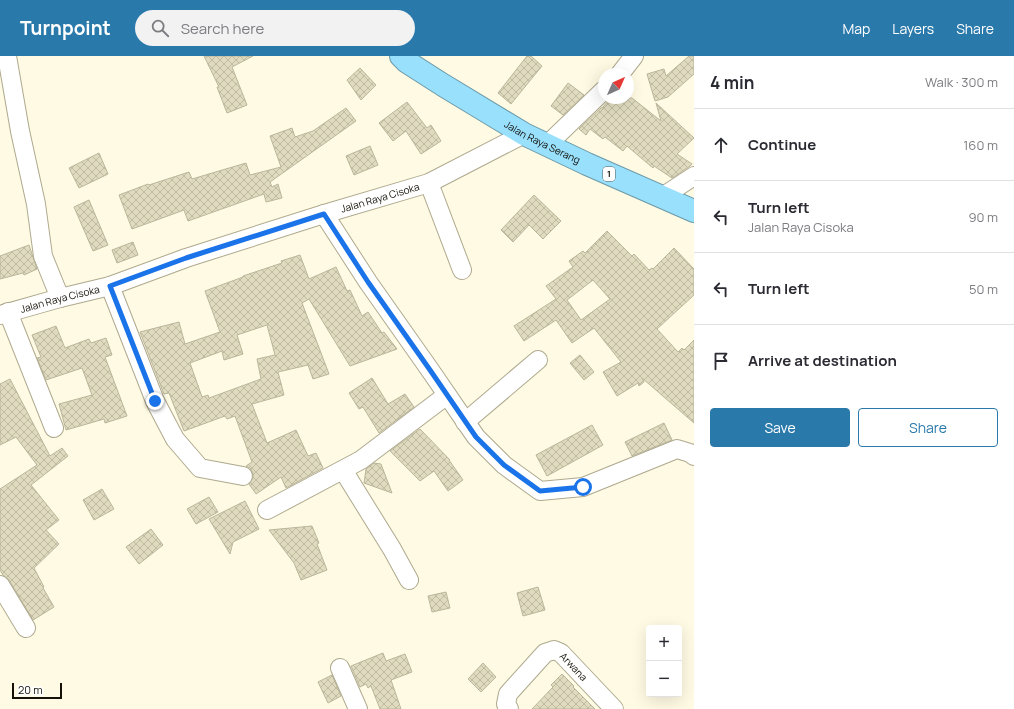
<!DOCTYPE html>
<meta charset="utf-8">
<style>
:root{--surface:#fff;--page:#f2f2f3;--text:#2b2b33;--muted:#7c7c81;--line:#e1e1e2;--accent:#2a79ab}
body{margin:0;font-family:Manrope,sans-serif;background:var(--page);color:var(--text)}
.controls{position:absolute;right:12px;bottom:12px;display:grid;overflow:hidden;border-radius:4px;box-shadow:0 4px 16px #0002}
.controls button{width:36px;height:36px;display:grid;place-items:center;padding:0;border:0;border-bottom:1px solid var(--line);background:var(--surface);color:var(--text);font:20px sans-serif}
.compass{position:absolute;left:598px;top:12px;width:36px;height:36px;border-radius:50%;background:var(--surface);box-shadow:0 4px 16px #0002;rotate:45deg}
.scale{position:absolute;left:12px;bottom:10px;width:50px;box-sizing:border-box;padding-left:4px;border:2px solid #131108;border-top:0;font-size:11px;line-height:14px;white-space:nowrap;color:#131108;-webkit-text-stroke:3px #fff;paint-order:stroke}
.stop{position:absolute;width:12px;height:12px;margin:-9px;border:3px solid #1a73e8;border-radius:50%;background:#fff}
.stop.end{background:#1a73e8;border-color:#fff;box-shadow:0 1px 4px #0008}
.list{margin:0;padding:0;list-style:none}
h2{display:flex;justify-content:space-between;align-items:center;height:52px;margin:0;padding:0 16px;font-size:17px}
h2 small{font-size:13px;font-weight:400;color:var(--muted)}
.list li{display:grid;grid-template-columns:26px 1fr auto;gap:12px;align-items:center;box-sizing:border-box;height:72px;padding:0 16px;border-top:1px solid var(--line)}
.list b{display:block;font-size:15px;white-space:nowrap}
.list p{margin:0;font-size:13px;white-space:nowrap;color:var(--muted)}
.list em{font-size:13px;font-style:normal;color:var(--muted)}
.actions{display:flex;gap:8px;padding:12px 16px}
.actions a{flex:1;padding:9px 0;border:1px solid var(--accent);border-radius:4px;text-align:center;font-size:14px;color:var(--accent)}
.actions .main{background:var(--accent);color:#fff}
.icon{flex:none;width:22px;height:22px;fill:none;stroke:currentColor;stroke-width:2;stroke-linecap:round;stroke-linejoin:round}
.map{position:relative;flex:none;width:694px;height:653px;overflow:hidden}
header{display:flex;align-items:center;gap:24px;box-sizing:border-box;height:56px;padding:0 20px;background:var(--accent);color:#fff}
header strong{font-size:19px}
nav{display:flex;gap:22px;margin-inline-start:auto;font-size:14px}
.search{width:280px;height:36px;background:var(--page);display:flex;align-items:center;gap:10px;box-sizing:border-box;padding:0 14px;border-radius:22px;color:var(--muted);font-size:15px}
main{display:flex}
aside{flex:1;background:var(--surface)}
.map>svg:first-child{display:block}
.building{fill:url(#building-cross-hatch);stroke:#bab69b;fill-rule:evenodd}
.lines{fill:none;stroke-linecap:round;stroke-linejoin:round}
.minor-casing{stroke:#aea98e;stroke-width:20}
.highway-casing{stroke:#6a98a7;stroke-width:24}
.minor{stroke:#fff;stroke-width:18}
.highway{stroke:#99e0fd;stroke-width:22}
.route{stroke:#1a73e8;stroke-width:5}
.labels{text-anchor:middle;stroke-width:3.5;stroke-linejoin:round;paint-order:stroke}
.shield{fill:#fff;stroke:#5a5852;stroke-width:1}
.shield-label{font-size:9px;font-weight:bold;fill:#131108}
.street-label{font-size:10px;fill:#131108;stroke:#fff}
</style>
<header>
<strong>Turnpoint</strong>
<div class="search"><svg class="icon" aria-label="search" viewBox="0 0 24 24"><circle cx="10" cy="10" r="6"/><path d="M15 15l6 6"/></svg>Search here</div>
<nav><a>Map</a><a>Layers</a><a>Share</a></nav>
</header>
<main>
<div class="map">
<svg width="694" height="653" viewBox="0 0 694 653">
<defs>
<pattern id="building-cross-hatch" width="8" height="8" patternUnits="userSpaceOnUse"><rect width="8" height="8" fill="#e0dbbf"/><path d="M0 0l8 8M0 8l8-8" fill="none" stroke="#bfbba3"/></pattern>
</defs>
<rect width="100%" height="100%" fill="#fefae3"/>
<g class="building">
<path d="M 204,0 L 253,0 L 232,11 L 247,49 L 227,57 L 217,31 L 219,31 Z"/>
<path d="M 527,0 L 531,0 L 542,10 L 511,48 L 498,37 Z"/>
<path d="M 689,0 L 694,0 L 694,18 L 668,41 L 655,45 L 647,18 L 664,13 L 666,20 Z"/>
<path d="M 360,12 L 376,29 L 361,44 L 347,24 Z"/>
<path d="M 568,27 L 584,39 L 563,59 L 551,50 Z"/>
<path d="M 611,42 L 632,42 L 661,65 L 656,47 L 694,82 L 677,98 L 692,108 L 690,110 L 672,122 L 654,110 L 653,112 L 627,90 L 623,95 L 605,81 L 603,83 L 590,73 L 586,79 L 579,73 L 601,52 L 602,52 Z"/>
<path d="M 407,46 L 427,72 L 431,69 L 441,85 L 421,98 L 406,75 L 393,85 L 379,67 Z"/>
<path d="M 346,52 L 356,65 L 270,126 L 272,131 L 278,128 L 282,142 L 266,146 L 264,138 L 188,165 L 184,154 L 132,173 L 119,139 L 148,128 L 149,129 L 189,116 L 192,123 L 246,107 L 250,119 L 281,111 L 270,80 L 292,72 L 295,81 L 313,75 Z"/>
<path d="M 370,90 L 378,109 L 354,119 L 346,100 Z"/>
<path d="M 99,97 L 108,118 L 79,132 L 69,112 Z"/>
<path d="M 534,139 L 561,165 L 543,183 L 529,169 L 513,186 L 501,174 Z"/>
<path d="M 89,144 L 108,189 L 93,195 L 74,151 Z"/>
<path d="M 607,175 L 632,200 L 634,198 L 649,214 L 652,212 L 653,213 L 674,192 L 694,213 L 694,239 L 657,273 L 678,296 L 682,292 L 684,294 L 694,284 L 694,367 L 642,322 L 644,326 L 639,330 L 638,327 L 617,340 L 603,316 L 621,306 L 594,272 L 572,287 L 556,264 L 524,285 L 514,270 L 556,243 L 546,230 L 573,211 L 569,205 L 583,195 L 585,197 ZM 593,224 L 610,243 L 581,264 L 567,244 Z"/>
<path d="M 133,186 L 138,199 L 117,207 L 112,194 Z"/>
<path d="M 29,189 L 37,213 L 24,219 L 23,217 L 0,223 L 0,200 Z"/>
<path d="M 300,199 L 309,223 L 336,211 L 347,235 L 350,234 L 362,260 L 368,256 L 382,277 L 384,276 L 397,293 L 350,310 L 309,243 L 302,247 L 329,318 L 313,323 L 308,309 L 278,316 L 284,339 L 252,348 L 267,387 L 296,374 L 308,400 L 316,397 L 323,412 L 286,432 L 281,421 L 256,438 L 249,428 L 253,422 L 253,417 L 250,412 L 246,410 L 252,406 L 235,360 L 227,363 L 225,360 L 184,375 L 169,337 L 164,338 L 140,276 L 179,266 L 185,288 L 220,276 L 205,235 L 243,221 L 243,220 L 282,207 L 281,205 ZM 267,269 L 275,299 L 257,303 L 261,323 L 209,342 L 208,339 L 202,341 L 190,307 L 222,295 L 224,304 L 243,298 L 237,279 Z"/>
<path d="M 56,270 L 65,292 L 89,283 L 91,287 L 106,282 L 112,299 L 105,301 L 127,360 L 105,367 L 104,363 L 66,374 L 59,348 L 92,339 L 82,312 L 46,324 L 37,302 L 41,301 L 32,279 Z"/>
<path d="M 580,299 L 594,316 L 584,324 L 570,307 Z"/>
<path d="M 372,322 L 388,348 L 405,338 L 414,351 L 379,377 L 363,351 L 359,353 L 349,337 Z"/>
<path d="M 10,323 L 50,400 L 62,392 L 68,400 L 31,429 L 59,464 L 46,474 L 59,488 L 34,512 L 44,531 L 43,532 L 54,551 L 33,564 L 9,524 L 3,519 L 0,514 L 0,433 L 37,409 L 16,381 L 0,389 L 0,328 Z"/>
<path d="M 664,367 L 672,384 L 632,400 L 625,386 Z"/>
<path d="M 592,369 L 603,389 L 547,420 L 536,399 Z"/>
<path d="M 420,373 L 450,404 L 449,404 L 463,424 L 448,435 L 434,415 L 420,425 L 390,395 Z"/>
<path d="M 374,407 L 381,408 L 392,437 L 364,427 L 366,413 Z"/>
<path d="M 102,433 L 114,453 L 94,464 L 83,444 Z"/>
<path d="M 209,441 L 218,456 L 196,468 L 187,453 Z"/>
<path d="M 245,445 L 259,473 L 233,486 L 230,498 L 209,463 Z"/>
<path d="M 312,470 L 319,487 L 317,488 L 327,514 L 301,524 L 294,507 L 269,474 Z"/>
<path d="M 151,473 L 163,489 L 139,508 L 126,491 Z"/>
<path d="M 538,531 L 545,554 L 523,560 L 517,537 Z"/>
<path d="M 446,536 L 450,552 L 432,556 L 428,540 Z"/>
<path d="M 383,597 L 386,605 L 405,598 L 412,616 L 391,624 L 401,653 L 380,653 L 371,630 L 368,632 L 366,628 L 360,631 L 351,610 Z"/>
<path d="M 483,607 L 496,621 L 481,636 L 468,623 Z"/>
<path d="M 562,618 L 574,630 L 573,631 L 595,653 L 532,653 L 553,631 L 551,629 Z"/>
<path d="M 332,619 L 341,640 L 328,647 L 318,626 Z"/>
</g>
<g class="lines">
<defs>
<g id="minor">
<path d="M 7,0 L 20,75 L 36,148 L 43,200 L 60,242"/>
<path d="M 620,18 L 634,0"/>
<path d="M 547,89 L 604,34"/>
<path d="M 429,127 L 462,214"/>
<path d="M 662,141 L 694,120"/>
<path d="M 324,158 L 368,226 L 430,314 L 476,381 L 504,409 L 540,435 L 583,431 L 677,393 L 690,397 L 694,400"/>
<path d="M 110,230 L 155,345 L 175,383 L 200,412 L 243,420"/>
<path d="M 8,256 L 54,372"/>
<path id="s1" d="M 0,259 L 60,242 L 110,230 L 186,202 L 324,158 L 429,127 L 524,78"/>
<path d="M 465,366 L 538,304"/>
<path d="M 343,414 L 392,493 L 409,524"/>
<path d="M 267,454 L 361,404 L 447,339"/>
<path d="M 0,529 L 26,572"/>
<path d="M 340,612 L 358,653"/>
<path id="s2" d="M 509,653 L 506,648 L 508,638 L 545,597 L 554,594 L 561,597 L 614,653"/>
</g>
<g id="highway">
<path id="s3" d="M 401,0 L 407,6 L 443,29 L 524,78 L 587,108 L 694,155"/>
</g>
</defs>
<use href="#minor" class="minor-casing"/>
<use href="#highway" class="highway-casing"/>
<use href="#minor" class="minor"/>
<use href="#highway" class="highway"/>
</g>
<g class="lines">
<path class="route" d="M 155,345 L 110,230 L 186,202 L 324,158 L 368,226 L 430,314 L 476,381 L 504,409 L 540,435 L 583,431"/>
</g>
<g class="labels">
<rect class="shield" x="603" y="111" width="12" height="14" rx="3"/>
<g class="shield-label">
<text x="609" y="121">1</text>
</g>
<g class="street-label">
<text dy="4" stroke="none"><textPath href="#s3" startOffset="166">Jalan Raya Serang</textPath></text>
<text dy="4" stroke="none"><textPath href="#s1" startOffset="398">Jalan Raya Cisoka</textPath></text>
<text dy="4" stroke="none"><textPath href="#s1" startOffset="62">Jalan Raya Cisoka</textPath></text>
<text dy="4" stroke="none"><textPath href="#s2" startOffset="107">Arwana</textPath></text>
</g>
</g>
</svg>
<div class="controls">
<button>+</button>
<button>−</button>
</div>
<svg class="compass" viewBox="-18 -18 36 36"><path d="M0-13l5 13h-10z" fill="#e53935"/><path d="M0 13l5-13h-10z" fill="#7c7c81"/></svg>
<div class="scale">20 m</div>
<div class="stop" style="left:583px;top:431px"></div>
<div class="stop end" style="left:155px;top:345px"></div>
</div>
<aside>
<h2>4 min<small>Walk · 300 m</small></h2>
<ul class="list">
<li><svg class="icon" aria-label="ahead" viewBox="0 0 24 24"><path d="M12 20V5M6 11l6-6 6 6"/></svg><div><b>Continue</b></div><em>160 m</em></li>
<li><svg class="icon" aria-label="left" viewBox="0 0 24 24"><path d="M17 20v-9H6M10 6l-5 5 5 5"/></svg><div><b>Turn left</b><p>Jalan Raya Cisoka</p></div><em>90 m</em></li>
<li><svg class="icon" aria-label="left" viewBox="0 0 24 24"><path d="M17 20v-9H6M10 6l-5 5 5 5"/></svg><div><b>Turn left</b></div><em>50 m</em></li>
<li><svg class="icon" aria-label="arrive" viewBox="0 0 24 24"><path d="M6 21V4h12l-3 4 3 4H6"/></svg><div><b>Arrive at destination</b></div></li>
</ul>
<div class="actions"><a class="main">Save</a><a>Share</a></div>
</aside>
</main>
